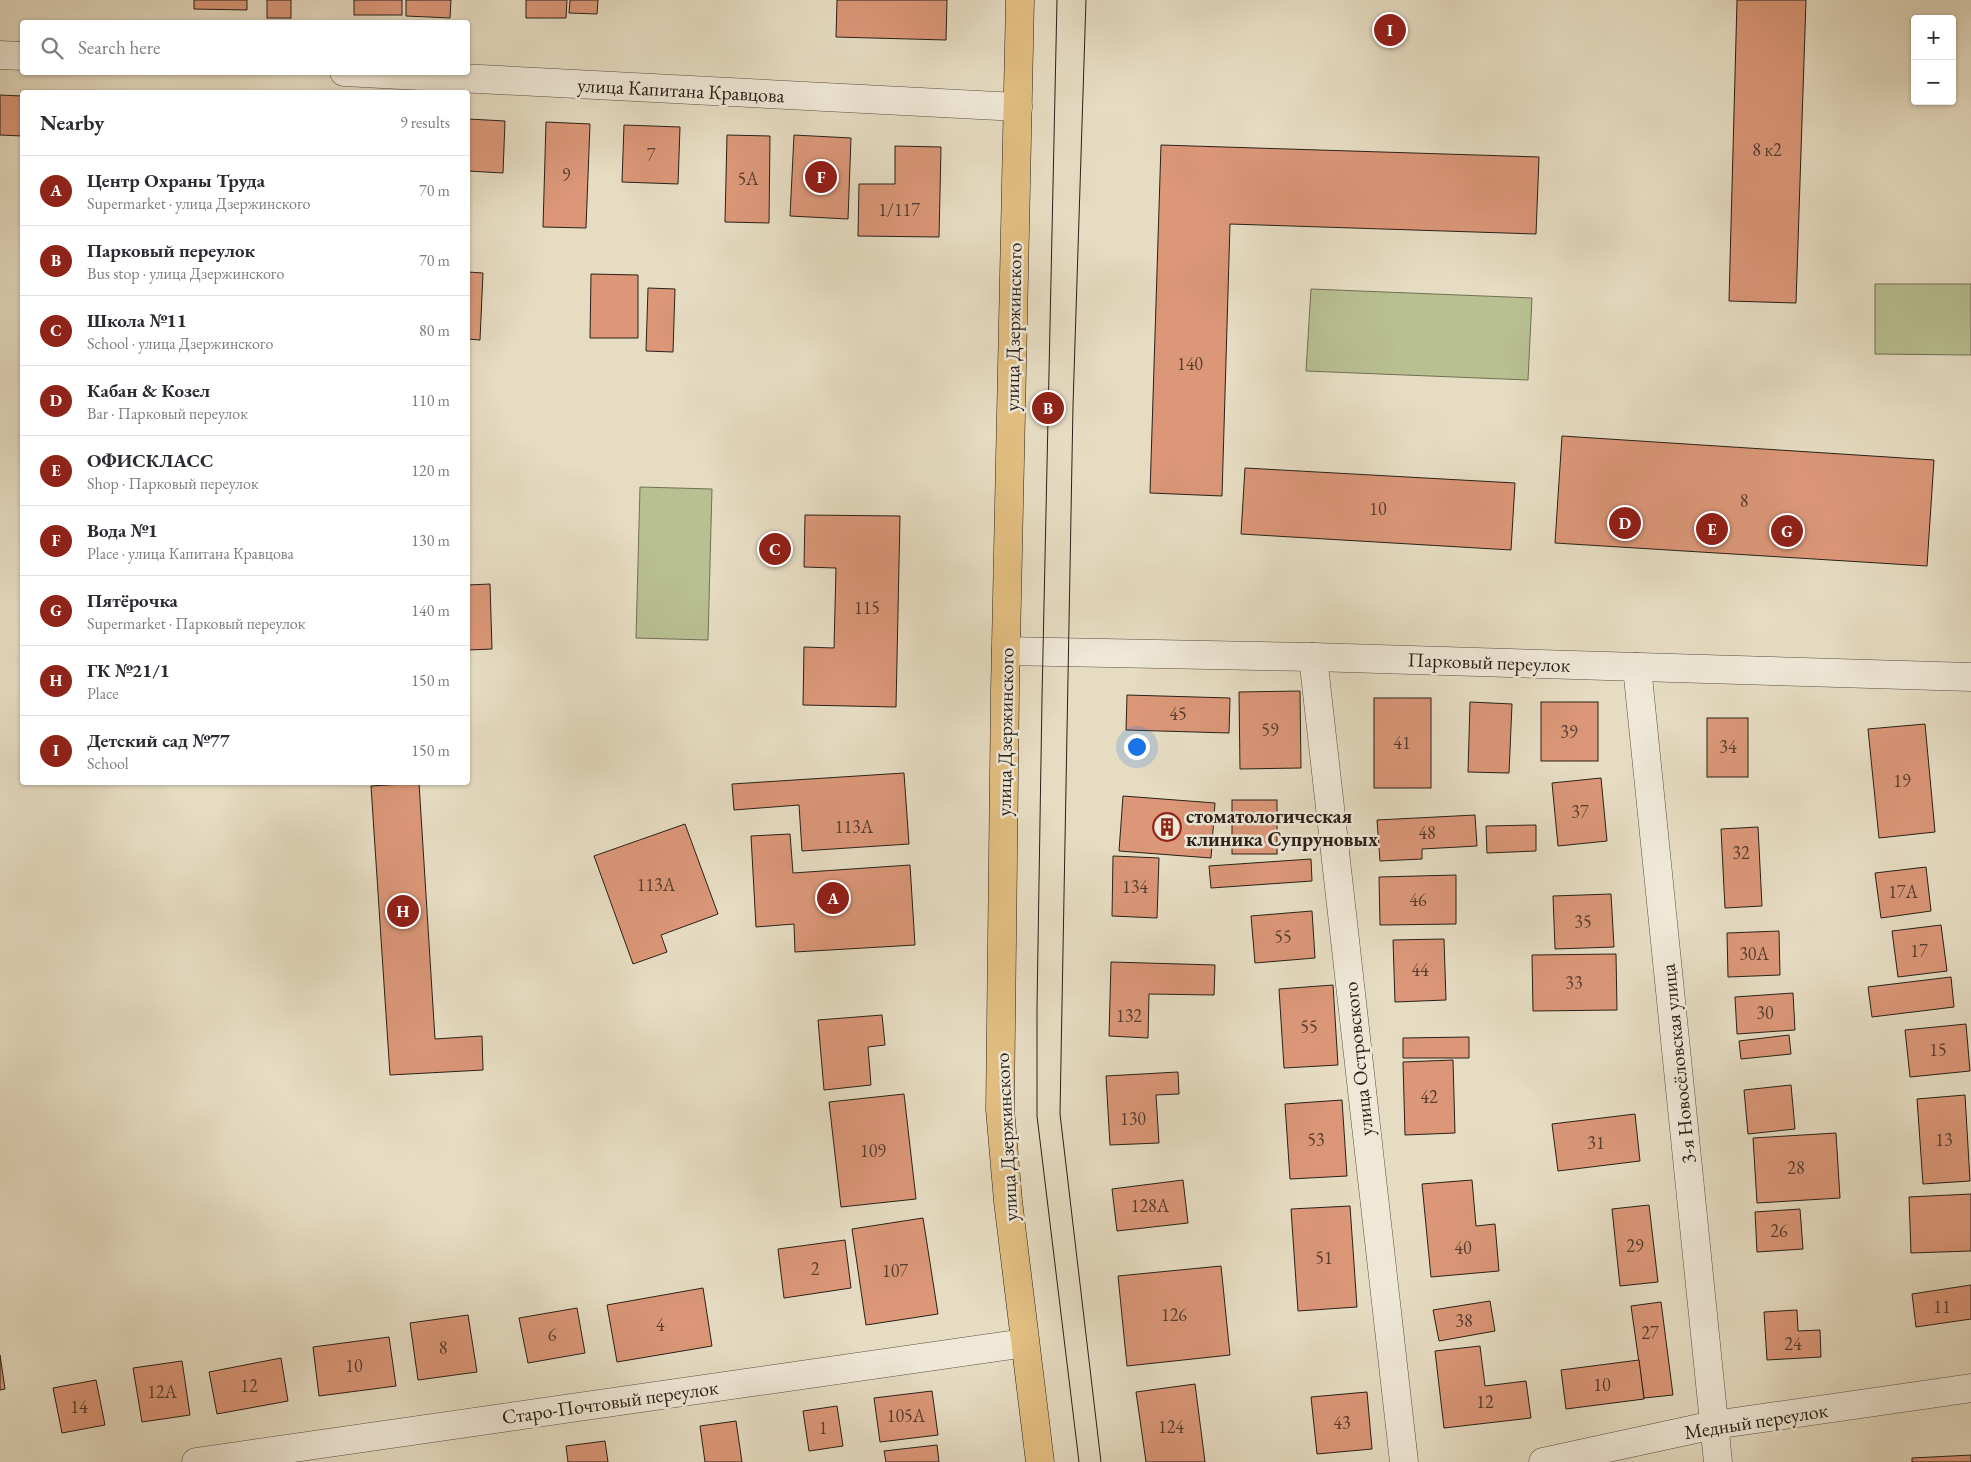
<!DOCTYPE html>
<meta charset="utf-8">
<style>
:root{--surface:#fff;--page:#f2f2f3;--text:#2b2b33;--muted:#7c7c81;--line:#e1e1e2;--accent:#8f2418}
body{margin:0;font-family:"EB Garamond",serif;background:var(--page);color:var(--text)}
.controls{position:absolute;right:15px;top:15px;display:grid;overflow:hidden;border-radius:5px;box-shadow:0 1px 4px #0004}
.controls button{width:45px;height:45px;display:grid;place-items:center;padding:0;border:0;border-bottom:1px solid var(--line);background:var(--surface);color:var(--text);font:25px sans-serif}
.you{position:absolute;left:1136px;top:746px;width:18px;height:18px;margin:-12px;border:4px solid #fff;border-radius:50%;background:#1a73e8;box-shadow:0 0 0 8px #1a73e833}
.badge{display:grid;place-items:center;width:32px;height:32px;border-radius:50%;background:var(--accent);color:#fff;font-size:16px;font-weight:700}
.pin{position:absolute;translate:-50% -50%;border:2px solid #fff;box-shadow:0 1px 5px #0006}
.list{margin:0;padding:0;list-style:none}
h2{display:flex;justify-content:space-between;align-items:center;height:65px;margin:0;padding:0 20px;font-size:21px}
h2 small{font-size:16px;font-weight:400;color:var(--muted)}
.list li{display:grid;grid-template-columns:32px 1fr auto;gap:15px;align-items:center;box-sizing:border-box;height:70px;padding:0 20px;border-top:1px solid var(--line)}
.list b{display:block;font-size:19px;white-space:nowrap}
.list p{margin:0;font-size:16px;white-space:nowrap;color:var(--muted)}
.list em{font-size:16px;font-style:normal;color:var(--muted)}
.icon{flex:none;width:28px;height:28px;fill:none;stroke:currentColor;stroke-width:2;stroke-linecap:round;stroke-linejoin:round}
.map{position:relative;flex:none;width:1971px;height:1462px;overflow:hidden}
.search{position:absolute;background:var(--surface);box-shadow:0 1px 4px #0004;left:20px;top:20px;width:450px;height:55px;display:flex;align-items:center;gap:12px;box-sizing:border-box;padding:0 18px;border-radius:5px;color:var(--muted);font-size:19px}
.panel{position:absolute;background:var(--surface);box-shadow:0 1px 4px #0004;left:20px;top:90px;width:450px;height:695px;border-radius:5px}
.map>svg:first-child{display:block}
.green{fill:#b8bf91;stroke:#707054}
.building{fill:#db9778;stroke:#292018}
.lines{fill:none;stroke-linecap:round;stroke-linejoin:round}
.minor-casing{stroke:#584f42;stroke-width:29}
.major-casing{stroke:#292018;stroke-width:29}
.minor{stroke:#efe8d7;stroke-width:28}
.major{stroke:#e3be81;stroke-width:28}
.tram{stroke:#292018;stroke-width:1}
.labels{text-anchor:middle;stroke-width:5;stroke-linejoin:round;paint-order:stroke}
.number-label{font-size:18px;fill:#563e30}
.street-label{font-size:20px;fill:#292018;stroke:#efe8d7}
.poi-label{font-size:20px;font-weight:bold;fill:#292018;stroke:#efe8d7;text-anchor:start}
</style>
<div class="map">
<svg width="1971" height="1462" viewBox="0 0 1971 1462">
<rect width="100%" height="100%" fill="#e6dcc2"/>
<filter id="stains"><feTurbulence type="fractalNoise" baseFrequency=".004" numOctaves="4"/><feColorMatrix values="0 0 0 0 .2 0 0 0 0 .09 0 0 0 0 .02 0 0 0 .5 -.17"/></filter>
<radialGradient id="worn" r=".72"><stop offset=".6" stop-color="#630" stop-opacity="0"/><stop offset="1" stop-color="#630" stop-opacity=".3"/></radialGradient>
<g class="green">
<path d="M 1875,284 L 1971,284 L 1971,355 L 1875,354 Z"/>
<path d="M 1311,289 L 1532,298 L 1528,380 L 1306,371 Z"/>
<path d="M 640,487 L 712,489 L 708,640 L 636,638 Z"/>
</g>
<g class="building">
<path d="M 194,0 L 247,0 L 247,10 L 194,9 Z"/>
<rect x="267" y="0" width="24" height="18"/>
<rect x="354" y="0" width="48" height="15"/>
<path d="M 406,0 L 451,0 L 450,18 L 406,16 Z"/>
<path d="M 526,0 L 567,0 L 566,18 L 526,18 Z"/>
<path d="M 570,0 L 598,0 L 597,14 L 569,13 Z"/>
<path d="M 837,0 L 947,0 L 946,40 L 836,37 Z"/>
<path d="M 1737,0 L 1806,0 L 1796,303 L 1729,301 Z"/>
<path d="M 0,95 L 22,96 L 22,136 L 0,135 Z"/>
<path d="M 468,119 L 505,121 L 503,173 L 468,171 Z"/>
<path d="M 546,122 L 590,124 L 586,228 L 543,227 Z"/>
<path d="M 624,125 L 680,127 L 678,184 L 622,182 Z"/>
<path d="M 727,135 L 770,136 L 769,223 L 725,222 Z"/>
<path d="M 794,135 L 851,138 L 848,219 L 790,216 Z"/>
<path d="M 1161,145 L 1539,157 L 1536,234 L 1230,224 L 1222,496 L 1150,493 Z"/>
<path d="M 895,146 L 941,147 L 939,237 L 858,236 L 859,184 L 895,184 Z"/>
<path d="M 468,272 L 483,273 L 480,340 L 468,339 Z"/>
<path d="M 591,274 L 638,275 L 638,338 L 590,338 Z"/>
<path d="M 648,288 L 675,289 L 673,352 L 646,351 Z"/>
<path d="M 1562,436 L 1934,460 L 1927,566 L 1555,543 Z"/>
<path d="M 1245,468 L 1515,483 L 1511,550 L 1241,534 Z"/>
<path d="M 805,515 L 900,516 L 896,707 L 803,705 L 804,647 L 834,648 L 836,568 L 804,567 Z"/>
<path d="M 490,584 L 492,649 L 468,650 L 468,585 Z"/>
<path d="M 1300,691 L 1301,768 L 1240,769 L 1239,692 Z"/>
<path d="M 1127,695 L 1230,698 L 1229,733 L 1126,730 Z"/>
<rect x="1374" y="698" width="57" height="90"/>
<path d="M 1470,702 L 1512,704 L 1509,773 L 1468,772 Z"/>
<rect x="1541" y="702" width="57" height="59"/>
<rect x="1707" y="718" width="41" height="59"/>
<path d="M 1925,724 L 1935,832 L 1879,838 L 1868,729 Z"/>
<path d="M 904,773 L 909,844 L 802,851 L 799,805 L 734,810 L 732,784 Z"/>
<path d="M 1601,778 L 1607,841 L 1558,846 L 1552,783 Z"/>
<path d="M 419,783 L 435,1039 L 482,1036 L 483,1070 L 390,1075 L 371,786 Z"/>
<path d="M 1123,796 L 1215,803 L 1211,858 L 1119,851 Z"/>
<rect x="1232" y="800" width="45" height="54"/>
<path d="M 1475,815 L 1477,846 L 1422,849 L 1422,859 L 1380,861 L 1377,820 Z"/>
<path d="M 685,824 L 718,914 L 661,935 L 667,952 L 633,964 L 594,856 Z"/>
<path d="M 1536,825 L 1536,851 L 1487,853 L 1486,826 Z"/>
<path d="M 1758,827 L 1762,906 L 1725,908 L 1721,829 Z"/>
<path d="M 790,834 L 793,873 L 910,865 L 915,945 L 795,952 L 794,924 L 756,927 L 751,836 Z"/>
<path d="M 1113,856 L 1159,858 L 1157,918 L 1112,916 Z"/>
<path d="M 1311,859 L 1312,881 L 1211,888 L 1209,866 Z"/>
<path d="M 1926,867 L 1931,911 L 1881,918 L 1875,873 Z"/>
<path d="M 1456,875 L 1456,924 L 1380,925 L 1379,877 Z"/>
<path d="M 1611,894 L 1614,947 L 1555,949 L 1553,896 Z"/>
<path d="M 1312,911 L 1315,958 L 1255,963 L 1251,916 Z"/>
<path d="M 1941,925 L 1947,971 L 1898,977 L 1892,931 Z"/>
<path d="M 1779,931 L 1780,975 L 1728,977 L 1727,933 Z"/>
<path d="M 1444,939 L 1446,1000 L 1395,1002 L 1393,940 Z"/>
<path d="M 1616,954 L 1617,1010 L 1533,1011 L 1532,955 Z"/>
<path d="M 1111,962 L 1215,965 L 1214,995 L 1149,994 L 1148,1038 L 1109,1036 Z"/>
<path d="M 1951,977 L 1954,1007 L 1872,1017 L 1868,987 Z"/>
<path d="M 1333,985 L 1338,1065 L 1284,1068 L 1279,989 Z"/>
<path d="M 1793,993 L 1795,1030 L 1737,1034 L 1735,997 Z"/>
<path d="M 882,1015 L 885,1045 L 868,1047 L 871,1085 L 824,1090 L 818,1020 Z"/>
<path d="M 1966,1024 L 1970,1071 L 1910,1077 L 1905,1030 Z"/>
<path d="M 1789,1035 L 1791,1054 L 1741,1059 L 1739,1041 Z"/>
<path d="M 1469,1037 L 1469,1058 L 1403,1058 L 1403,1038 Z"/>
<path d="M 1453,1060 L 1455,1133 L 1405,1135 L 1403,1062 Z"/>
<path d="M 1178,1072 L 1179,1094 L 1156,1095 L 1159,1143 L 1110,1145 L 1106,1076 Z"/>
<path d="M 1791,1085 L 1795,1129 L 1748,1134 L 1744,1090 Z"/>
<path d="M 904,1094 L 916,1199 L 841,1207 L 829,1102 Z"/>
<path d="M 1965,1095 L 1970,1181 L 1923,1184 L 1917,1099 Z"/>
<path d="M 1342,1100 L 1347,1176 L 1290,1179 L 1285,1104 Z"/>
<path d="M 1635,1114 L 1640,1161 L 1558,1171 L 1552,1124 Z"/>
<path d="M 1836,1133 L 1840,1198 L 1757,1203 L 1753,1138 Z"/>
<path d="M 1183,1180 L 1188,1223 L 1117,1231 L 1112,1189 Z"/>
<path d="M 1472,1180 L 1476,1226 L 1495,1224 L 1499,1271 L 1431,1277 L 1422,1184 Z"/>
<path d="M 1971,1194 L 1971,1251 L 1911,1253 L 1909,1197 Z"/>
<path d="M 1649,1205 L 1658,1282 L 1620,1286 L 1612,1209 Z"/>
<path d="M 1350,1206 L 1357,1307 L 1298,1311 L 1291,1209 Z"/>
<path d="M 1800,1209 L 1803,1249 L 1757,1252 L 1755,1212 Z"/>
<path d="M 923,1218 L 938,1314 L 866,1325 L 852,1229 Z"/>
<path d="M 845,1240 L 851,1288 L 784,1298 L 778,1249 Z"/>
<path d="M 1221,1266 L 1230,1355 L 1127,1366 L 1118,1276 Z"/>
<path d="M 1971,1285 L 1971,1319 L 1916,1327 L 1912,1294 Z"/>
<path d="M 703,1288 L 712,1346 L 617,1362 L 607,1305 Z"/>
<path d="M 1490,1301 L 1495,1331 L 1439,1341 L 1433,1310 Z"/>
<path d="M 1661,1302 L 1673,1395 L 1644,1398 L 1631,1306 Z"/>
<path d="M 577,1308 L 585,1353 L 528,1363 L 519,1318 Z"/>
<path d="M 1797,1310 L 1798,1331 L 1820,1330 L 1821,1357 L 1767,1360 L 1764,1312 Z"/>
<path d="M 468,1315 L 477,1372 L 418,1380 L 410,1323 Z"/>
<path d="M 389,1337 L 396,1386 L 319,1396 L 313,1347 Z"/>
<path d="M 1480,1346 L 1485,1386 L 1526,1381 L 1531,1418 L 1444,1428 L 1435,1351 Z"/>
<path d="M 0,1355 L 5,1389 L 0,1390 Z"/>
<path d="M 281,1358 L 288,1401 L 217,1414 L 209,1372 Z"/>
<path d="M 1639,1360 L 1644,1399 L 1566,1409 L 1561,1370 Z"/>
<path d="M 182,1361 L 190,1415 L 142,1422 L 133,1368 Z"/>
<path d="M 96,1380 L 105,1425 L 62,1433 L 53,1388 Z"/>
<path d="M 1195,1384 L 1205,1462 L 1146,1462 L 1136,1392 Z"/>
<path d="M 932,1391 L 938,1435 L 880,1442 L 874,1398 Z"/>
<path d="M 1367,1392 L 1372,1449 L 1317,1454 L 1311,1397 Z"/>
<path d="M 837,1406 L 843,1446 L 809,1451 L 803,1411 Z"/>
<path d="M 736,1421 L 742,1462 L 705,1462 L 700,1426 Z"/>
<path d="M 605,1441 L 608,1462 L 568,1462 L 566,1446 Z"/>
<path d="M 937,1445 L 939,1462 L 886,1462 L 884,1451 Z"/>
<path d="M 1971,1455 L 1971,1462 L 1912,1462 L 1912,1458 Z"/>
</g>
<g class="lines">
<defs>
<g id="minor">
<path d="M 0,55 L 22,56"/>
<path d="M 344,72 L 1018,107"/>
<path d="M 1006,651 L 1313,657 L 1971,677"/>
<path d="M 1313,657 L 1404,1462"/>
<path d="M 1637,667 L 1718,1462"/>
<path d="M 196,1462 L 1025,1343"/>
<path d="M 1543,1462 L 1714,1425 L 1971,1388"/>
</g>
<path id="major" d="M 1020,0 L 1005,690 L 1000,1109 L 1008,1201 L 1040,1462"/>
</defs>
<use href="#minor" class="minor-casing"/>
<use href="#major" class="major-casing"/>
<use href="#minor" class="minor"/>
<use href="#major" class="major"/>
<g class="tram">
<path d="M 1057,0 L 1042,698 L 1037,1007 L 1037,1116 L 1079,1462"/>
<path d="M 1086,0 L 1073,405 L 1060,1114 L 1101,1462"/>
</g>
</g>
<defs>
<symbol id="building-ring" viewBox="-11 -11 22 22"><circle r="9.5" fill="#efe8d7" stroke="#8f2418" stroke-width="1.5"/><path d="M-4-6H4V6H1V3H-1V6H-4ZM-2.5-4.3h1.7v1.8h-1.7ZM.8-4.3h1.7v1.8H.8ZM-2.5-1h1.7V.8h-1.7ZM.8-1h1.7V.8H.8Z" fill="#8f2418"/></symbol>
</defs>
<g fill-rule="evenodd">
<use href="#building-ring" x="1151" y="811" width="32" height="32"/>
</g>
<g class="labels">
<g class="number-label">
<text x="1767" y="156">8 к2</text>
<text x="651" y="161">7</text>
<text x="566" y="181">9</text>
<text x="748" y="185">5А</text>
<text x="899" y="216">1/117</text>
<text x="1190" y="370">140</text>
<text x="1744" y="507">8</text>
<text x="1378" y="515">10</text>
<text x="867" y="614">115</text>
<text x="1178" y="720">45</text>
<text x="1270" y="736">59</text>
<text x="1569" y="738">39</text>
<text x="1402" y="749">41</text>
<text x="1728" y="753">34</text>
<text x="1902" y="787">19</text>
<text x="1580" y="818">37</text>
<text x="854" y="833">113А</text>
<text x="1427" y="839">48</text>
<text x="1741" y="859">32</text>
<text x="656" y="891">113А</text>
<text x="1135" y="893">134</text>
<text x="1903" y="898">17А</text>
<text x="1418" y="906">46</text>
<text x="1583" y="928">35</text>
<text x="1283" y="943">55</text>
<text x="1919" y="957">17</text>
<text x="1754" y="960">30А</text>
<text x="1420" y="976">44</text>
<text x="1574" y="989">33</text>
<text x="1765" y="1019">30</text>
<text x="1129" y="1022">132</text>
<text x="1309" y="1033">55</text>
<text x="1938" y="1056">15</text>
<text x="1429" y="1103">42</text>
<text x="1133" y="1125">130</text>
<text x="1316" y="1146">53</text>
<text x="1944" y="1146">13</text>
<text x="1596" y="1149">31</text>
<text x="873" y="1157">109</text>
<text x="1796" y="1174">28</text>
<text x="1150" y="1212">128А</text>
<text x="1779" y="1237">26</text>
<text x="1635" y="1252">29</text>
<text x="1463" y="1254">40</text>
<text x="1324" y="1264">51</text>
<text x="815" y="1275">2</text>
<text x="895" y="1277">107</text>
<text x="1942" y="1313">11</text>
<text x="1174" y="1321">126</text>
<text x="1464" y="1327">38</text>
<text x="660" y="1331">4</text>
<text x="1650" y="1339">27</text>
<text x="552" y="1341">6</text>
<text x="1793" y="1350">24</text>
<text x="443" y="1354">8</text>
<text x="354" y="1372">10</text>
<text x="1602" y="1391">10</text>
<text x="249" y="1392">12</text>
<text x="162" y="1398">12А</text>
<text x="1485" y="1408">12</text>
<text x="79" y="1413">14</text>
<text x="906" y="1422">105А</text>
<text x="1342" y="1429">43</text>
<text x="1171" y="1433">124</text>
<text x="823" y="1434">1</text>
</g>
<g class="street-label">
<text transform="translate(681 90) rotate(3)" y="7">улица Капитана Кравцова</text>
<text transform="translate(1013 327) rotate(-89)" y="7">улица Дзержинского</text>
<text transform="translate(1489 662) rotate(2)" y="7">Парковый переулок</text>
<text transform="translate(1005 732) rotate(-89)" y="7">улица Дзержинского</text>
<text transform="translate(1358 1059) rotate(-96)" y="7">улица Островского</text>
<text transform="translate(1678 1064) rotate(-96)" y="7">3-я Новосёловская улица</text>
<text transform="translate(1006 1137) rotate(-93)" y="7">улица Дзержинского</text>
<text transform="translate(610 1402) rotate(-8)" y="7">Старо-Почтовый переулок</text>
<text transform="translate(1756 1421) rotate(-9)" y="7">Медный переулок</text>
</g>
<g class="poi-label">
<text x="1186" y="823">стоматологическая<tspan x="1186" dy="23">клиника Супруновых</tspan></text>
</g>
</g>
<rect width="100%" height="100%" filter="url(#stains)"/>
<rect width="100%" height="100%" fill="url(#worn)"/>
</svg>
<div class="controls">
<button>+</button>
<button>−</button>
</div>
<div class="you"></div>
<div class="pin badge" style="left:833px;top:898px">A</div>
<div class="pin badge" style="left:1048px;top:408px">B</div>
<div class="pin badge" style="left:775px;top:549px">C</div>
<div class="pin badge" style="left:1625px;top:523px">D</div>
<div class="pin badge" style="left:1712px;top:529px">E</div>
<div class="pin badge" style="left:821px;top:177px">F</div>
<div class="pin badge" style="left:1787px;top:531px">G</div>
<div class="pin badge" style="left:403px;top:911px">H</div>
<div class="pin badge" style="left:1390px;top:30px">I</div>
<div class="search"><svg class="icon" aria-label="search" viewBox="0 0 24 24"><circle cx="10" cy="10" r="6"/><path d="M15 15l6 6"/></svg>Search here</div>
<section class="panel">
<h2>Nearby<small>9 results</small></h2>
<ul class="list">
<li><span class="badge">A</span><div><b>Центр Охраны Труда</b><p>Supermarket · улица Дзержинского</p></div><em>70 m</em></li>
<li><span class="badge">B</span><div><b>Парковый переулок</b><p>Bus stop · улица Дзержинского</p></div><em>70 m</em></li>
<li><span class="badge">C</span><div><b>Школа №11</b><p>School · улица Дзержинского</p></div><em>80 m</em></li>
<li><span class="badge">D</span><div><b>Кабан &amp; Козел</b><p>Bar · Парковый переулок</p></div><em>110 m</em></li>
<li><span class="badge">E</span><div><b>ОФИСКЛАСС</b><p>Shop · Парковый переулок</p></div><em>120 m</em></li>
<li><span class="badge">F</span><div><b>Вода №1</b><p>Place · улица Капитана Кравцова</p></div><em>130 m</em></li>
<li><span class="badge">G</span><div><b>Пятёрочка</b><p>Supermarket · Парковый переулок</p></div><em>140 m</em></li>
<li><span class="badge">H</span><div><b>ГК №21/1</b><p>Place</p></div><em>150 m</em></li>
<li><span class="badge">I</span><div><b>Детский сад №77</b><p>School</p></div><em>150 m</em></li>
</ul>
</section>
</div>
